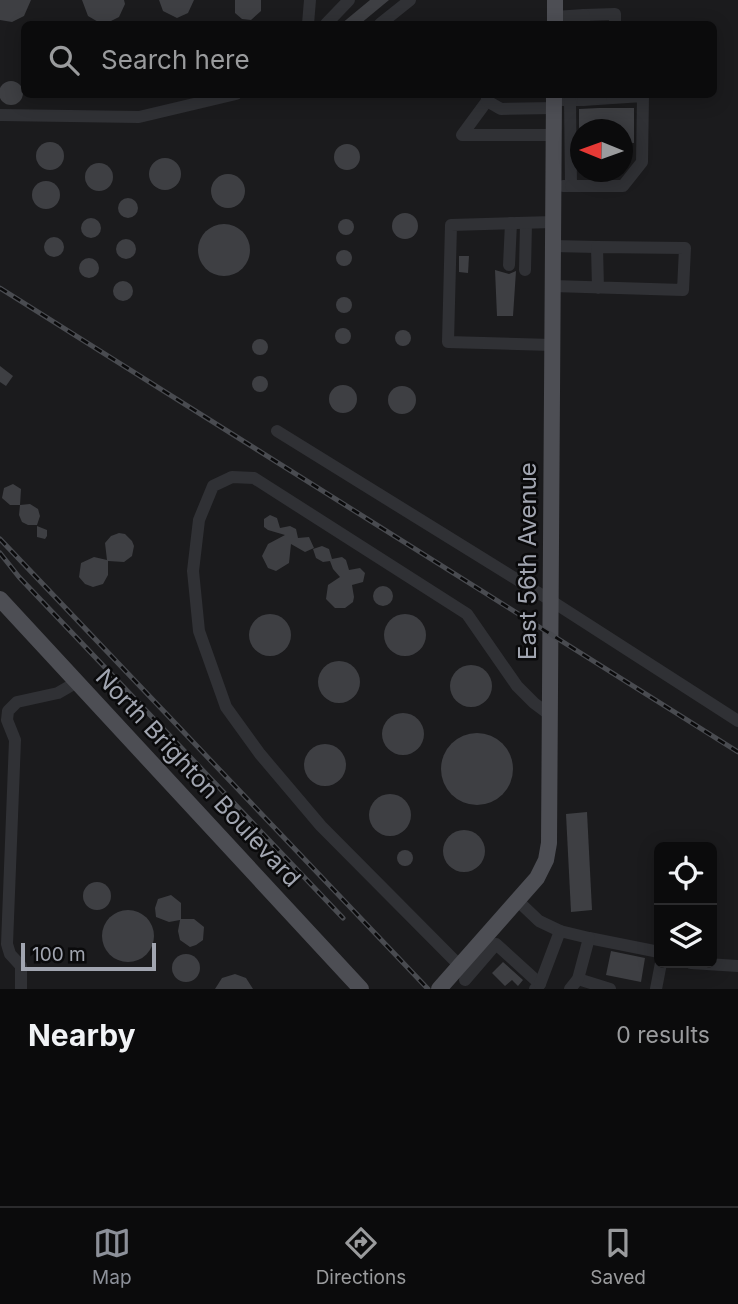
<!DOCTYPE html>
<style>
:root{--surface:#0b0b0c;--page:#19191a;--text:#f1f3f6;--muted:#9a9b9d;--line:#2b2b2d;--accent:#8c9099}
body{margin:0;font-family:Inter,sans-serif;background:var(--page);color:var(--text)}
.controls{position:absolute;right:21px;bottom:21px;display:grid;overflow:hidden;border-radius:10px;box-shadow:0 4px 18px #0003}
.controls button{width:63px;height:63px;display:grid;place-items:center;padding:0;border:0;border-bottom:2px solid var(--line);background:var(--surface);color:var(--text);font:35px sans-serif}
.compass{position:absolute;left:570px;top:119px;width:63px;height:63px;border-radius:50%;background:var(--surface);box-shadow:0 4px 18px #0003;rotate:271deg}
.scale{position:absolute;left:21px;bottom:18px;width:135px;box-sizing:border-box;padding-left:7px;border:4px solid #a1a5b0;border-top:0;font-size:19px;line-height:24px;white-space:nowrap;color:#a1a5b0;-webkit-text-stroke:5px #0a0a0b;paint-order:stroke}
.list{margin:0;padding:0;list-style:none}
h2{display:flex;justify-content:space-between;align-items:center;height:91px;margin:0;padding:0 28px;font-size:30px}
h2 small{font-size:23px;font-weight:400;color:var(--muted)}
.icon{flex:none;width:38px;height:38px;fill:none;stroke:currentColor;stroke-width:2;stroke-linecap:round;stroke-linejoin:round}
.map{position:relative;flex:none;width:738px;height:989px;overflow:hidden}
.search{position:absolute;background:var(--surface);box-shadow:0 4px 18px #0003;left:21px;right:21px;top:21px;height:77px;display:flex;align-items:center;gap:18px;box-sizing:border-box;padding:0 24px;border-radius:10px;color:var(--muted);font-size:26px}
.sheet{height:217px;background:var(--surface)}
nav{display:flex;justify-content:space-around;align-items:center;box-sizing:border-box;height:98px;border-top:2px solid var(--line);background:var(--surface);font-size:19px;color:var(--muted)}
nav a{display:grid;justify-items:center;gap:4px}
nav .on{color:var(--accent)}
.map>svg:first-child{display:block}
.built{fill:#1b1b1d;fill-rule:evenodd}
.building{fill:#3e3f43}
.lines{fill:none;stroke-linecap:round;stroke-linejoin:round}
.minor{stroke:#303135;stroke-width:12}
.major{stroke:#4d4e54;stroke-width:16}
.rail-casing{stroke:#494b50;stroke-width:5}
.rail{stroke:#0a0a0b;stroke-width:2.5;stroke-dasharray:8;stroke-linecap:butt}
.labels{text-anchor:middle;stroke-width:5;stroke-linejoin:round;paint-order:stroke}
.street-label{font-size:24px;fill:#a1a5b0;stroke:#0a0a0b}
</style>
<div class="map">
<svg width="738" height="989" viewBox="0 0 738 989">
<rect width="100%" height="100%" fill="#0f0f10"/>
<path class="built" d="M 0,0 L 738,0 L 738,989 L 0,989 ZM 24,24 L 714,24 L 714,94 L 24,94 ZM 580,130 L 622,130 L 622,172 L 580,172 ZM 659,847 L 712,847 L 712,963 L 659,963 Z"/>
<g class="building">
<path d="M 0,0 L 31,0 L 24,16 L 12,22 L 0,20 Z"/>
<path d="M 82,0 L 124,0 L 125,4 L 119,17 L 107,23 L 100,23 L 88,16 Z"/>
<path d="M 159,0 L 194,0 L 188,13 L 177,18 L 163,11 Z"/>
<path d="M 235,0 L 261,0 L 261,11 L 251,20 L 242,19 L 235,13 Z"/>
<path d="M 370,0 L 389,0 L 360,24 L 341,24 Z"/>
<circle cx="11" cy="93" r="12"/>
<path d="M 599,108 L 634,108 L 634,143 L 622,142 L 622,130 L 579,130 L 579,109 Z"/>
<circle cx="50" cy="156" r="14"/>
<circle cx="347" cy="157" r="13"/>
<circle cx="165" cy="174" r="16"/>
<circle cx="99" cy="177" r="14"/>
<circle cx="228" cy="191" r="17"/>
<circle cx="46" cy="195" r="14"/>
<circle cx="128" cy="208" r="10"/>
<circle cx="405" cy="226" r="13"/>
<circle cx="91" cy="228" r="10"/>
<circle cx="346" cy="227" r="8"/>
<circle cx="224" cy="250" r="26"/>
<circle cx="54" cy="247" r="10"/>
<circle cx="126" cy="249" r="10"/>
<circle cx="344" cy="258" r="8"/>
<path d="M 459,256 L 469,256 L 468,273 L 459,272 Z"/>
<circle cx="89" cy="268" r="10"/>
<path d="M 495,270 L 509,274 L 516,271 L 513,316 L 497,316 Z"/>
<circle cx="123" cy="291" r="10"/>
<circle cx="344" cy="305" r="8"/>
<circle cx="343" cy="336" r="8"/>
<circle cx="403" cy="338" r="8"/>
<circle cx="260" cy="347" r="8"/>
<path d="M 0,366 L 13,376 L 6,386 L 0,382 Z"/>
<circle cx="260" cy="384" r="8"/>
<circle cx="343" cy="399" r="14"/>
<circle cx="402" cy="400" r="14"/>
<path d="M 13,484 L 21,489 L 20,505 L 10,505 L 2,498 L 4,488 Z"/>
<path d="M 20,505 L 30,504 L 38,509 L 40,516 L 37,525 L 28,525 L 22,522 L 19,515 Z"/>
<path d="M 270,515 L 277,518 L 280,528 L 290,526 L 296,529 L 298,538 L 309,537 L 314,548 L 305,552 L 291,544 L 289,563 L 276,571 L 268,568 L 262,556 L 268,544 L 285,535 L 268,530 L 264,527 L 264,519 Z"/>
<path d="M 37,526 L 47,530 L 47,536 L 45,539 L 37,537 Z"/>
<path d="M 119,533 L 125,534 L 132,541 L 134,546 L 132,556 L 124,562 L 108,561 L 108,575 L 103,584 L 93,587 L 85,584 L 79,577 L 81,563 L 94,557 L 107,560 L 105,543 L 111,536 Z"/>
<path d="M 322,546 L 329,549 L 332,559 L 342,557 L 346,560 L 349,570 L 360,568 L 365,573 L 363,582 L 352,585 L 354,597 L 353,602 L 345,608 L 335,608 L 326,599 L 328,585 L 340,577 L 333,569 L 330,561 L 323,562 L 316,558 L 313,549 Z"/>
<circle cx="383" cy="596" r="10"/>
<circle cx="405" cy="635" r="21"/>
<circle cx="270" cy="635" r="21"/>
<circle cx="339" cy="682" r="21"/>
<circle cx="471" cy="686" r="21"/>
<circle cx="403" cy="734" r="21"/>
<circle cx="477" cy="769" r="36"/>
<circle cx="325" cy="765" r="21"/>
<circle cx="390" cy="815" r="21"/>
<path d="M 587,812 L 592,910 L 571,912 L 566,814 Z"/>
<circle cx="464" cy="851" r="21"/>
<circle cx="405" cy="858" r="8"/>
<circle cx="97" cy="896" r="14"/>
<path d="M 171,895 L 181,903 L 181,919 L 194,919 L 204,927 L 203,940 L 196,945 L 190,947 L 180,940 L 178,931 L 180,920 L 169,922 L 156,917 L 155,908 L 158,899 Z"/>
<circle cx="128" cy="936" r="26"/>
<path d="M 611,951 L 645,958 L 641,982 L 606,975 Z"/>
<circle cx="186" cy="968" r="14"/>
<path d="M 503,962 L 523,980 L 518,986 L 512,980 L 505,986 L 492,973 Z"/>
<path d="M 235,974 L 246,978 L 253,989 L 215,989 L 222,978 Z"/>
</g>
<g class="lines">
<g class="minor">
<path d="M 584,15 L 615,14 L 615,24"/>
<path d="M 555,17 L 584,15 L 584,24"/>
<path d="M 308,24 L 310,0"/>
<path d="M 326,24 L 349,0"/>
<path d="M 380,24 L 410,0"/>
<path d="M 487,94 L 487,101 L 462,135 L 554,135"/>
<path d="M 562,100 L 583,100 L 583,94"/>
<path d="M 583,100 L 612,98 L 612,94"/>
<path d="M 487,101 L 501,109 L 554,108"/>
<path d="M 0,115 L 139,117 L 236,94"/>
<path d="M 563,186 L 571,186 L 570,100"/>
<path d="M 571,186 L 623,186 L 642,162 L 643,96 L 612,98"/>
<path d="M 553,246 L 597,247"/>
<path d="M 509,265 L 511,223"/>
<path d="M 525,270 L 526,223"/>
<path d="M 553,286 L 683,290 L 685,248 L 597,247 L 598,288"/>
<path d="M 552,345 L 448,342 L 451,225 L 553,222"/>
<path d="M 277,431 L 550,600 L 738,721"/>
<path d="M 518,901 L 539,921 L 560,931"/>
<path d="M 589,938 L 659,952"/>
<path d="M 691,963 L 738,966"/>
<path d="M 460,966 L 321,826 L 260,754 L 226,707 L 199,631 L 193,571 L 199,520 L 213,486 L 232,477 L 254,478 L 467,614 L 517,686 L 534,703 L 550,715"/>
<path d="M 578,979 L 610,989"/>
<path d="M 465,980 L 496,944 L 540,984 L 535,989"/>
<path d="M 540,984 L 560,931 L 589,938 L 578,979 L 570,989"/>
<path d="M 21,989 L 21,966 L 10,954 L 7,944 L 15,740 L 7,720 L 8,711 L 17,702 L 58,693 L 77,682"/>
<path d="M 656,989 L 661,963"/>
</g>
<g class="major">
<path d="M 555,24 L 555,0"/>
<path d="M 0,599 L 361,989"/>
<path d="M 439,989 L 537,878 L 546,860 L 549,843 L 554,94"/>
</g>
<defs>
<g id="rail">
<path d="M 0,288 L 738,752"/>
<path d="M 0,539 L 428,989"/>
<path d="M 0,553 L 19,577 L 343,918"/>
</g>
</defs>
<use href="#rail" class="rail-casing"/>
<use href="#rail" class="rail"/>
</g>
<g class="labels">
<g class="street-label">
<text transform="translate(528 561) rotate(-90)" y="8">East 56th Avenue</text>
<text transform="translate(198 778) rotate(47)" y="8">North Brighton Boulevard</text>
</g>
</g>
</svg>
<div class="controls">
<button><svg class="icon" aria-label="locate" viewBox="0 0 24 24"><circle cx="12" cy="12" r="6"/><path d="M12 2v4M12 18v4M2 12h4M18 12h4"/></svg></button>
<button><svg class="icon" aria-label="layers" viewBox="0 0 24 24"><path d="M12 4l9 5-9 5-9-5zM3 14l9 5 9-5"/></svg></button>
</div>
<svg class="compass" viewBox="-18 -18 36 36"><path d="M0-13l5 13h-10z" fill="#e53935"/><path d="M0 13l5-13h-10z" fill="#9a9b9d"/></svg>
<div class="scale">100 m</div>
<div class="search"><svg class="icon" aria-label="search" viewBox="0 0 24 24"><circle cx="10" cy="10" r="6"/><path d="M15 15l6 6"/></svg>Search here</div>
</div>
<section class="sheet">
<h2>Nearby<small>0 results</small></h2>
<ul class="list">
</ul>
</section>
<nav>
<a class="on"><svg class="icon" aria-label="map" viewBox="0 0 24 24"><path d="M3 6l6-2 6 2 6-2v14l-6 2-6-2-6 2zM9 4v14M15 6v14"/></svg>Map</a>
<a><svg class="icon" aria-label="directions" viewBox="0 0 24 24"><path d="M12 3l9 9-9 9-9-9zM9 14v-3h6M13 9l2 2-2 2"/></svg>Directions</a>
<a><svg class="icon" aria-label="saved" viewBox="0 0 24 24"><path d="M7 4h10v16l-5-4-5 4z"/></svg>Saved</a>
</nav>
